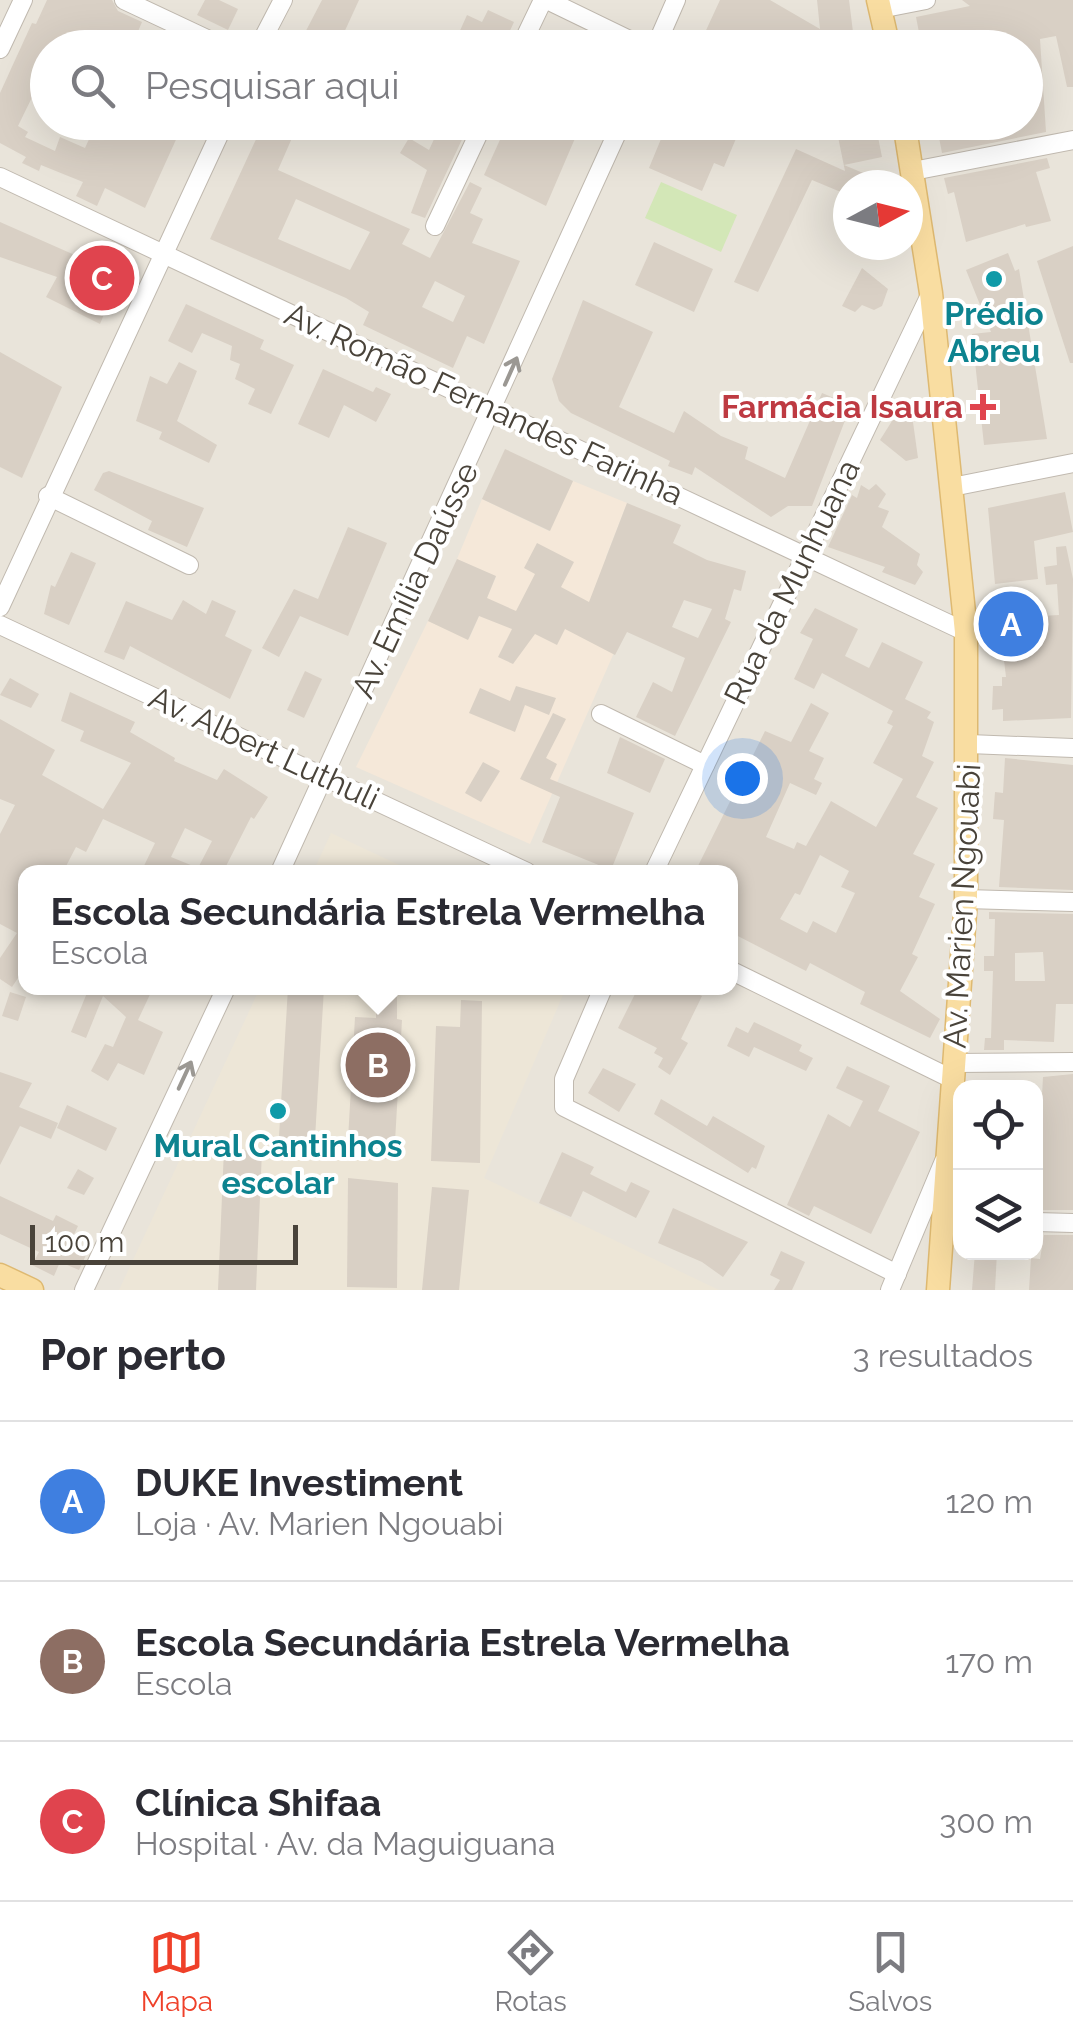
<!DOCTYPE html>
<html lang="pt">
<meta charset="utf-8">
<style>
:root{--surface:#fff;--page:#f2f2f3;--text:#2b2b33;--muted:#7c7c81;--line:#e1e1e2;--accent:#ef4029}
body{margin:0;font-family:Raleway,sans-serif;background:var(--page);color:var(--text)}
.controls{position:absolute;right:30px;bottom:30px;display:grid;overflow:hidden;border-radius:20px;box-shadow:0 10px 40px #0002}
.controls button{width:90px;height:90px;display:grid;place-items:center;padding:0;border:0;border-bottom:2px solid var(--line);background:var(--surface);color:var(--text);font:50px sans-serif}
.compass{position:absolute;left:833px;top:170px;width:90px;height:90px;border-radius:50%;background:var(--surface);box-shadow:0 10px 40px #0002;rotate:83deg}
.scale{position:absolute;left:30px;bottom:25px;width:268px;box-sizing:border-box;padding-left:10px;border:5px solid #49433a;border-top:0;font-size:28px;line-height:35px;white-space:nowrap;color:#49433a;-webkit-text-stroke:8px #fff;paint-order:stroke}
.you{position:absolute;left:742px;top:778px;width:35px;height:35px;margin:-25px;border:8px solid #fff;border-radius:50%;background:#1a73e8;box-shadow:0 0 0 15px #1a73e833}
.badge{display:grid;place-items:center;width:65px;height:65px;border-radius:50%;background:var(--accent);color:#fff;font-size:32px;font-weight:700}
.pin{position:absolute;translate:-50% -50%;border:5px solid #fff;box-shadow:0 2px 10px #0006}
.popup{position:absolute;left:18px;top:865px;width:720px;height:130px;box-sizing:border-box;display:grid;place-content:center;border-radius:20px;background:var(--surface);filter:drop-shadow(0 2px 8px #0005);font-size:32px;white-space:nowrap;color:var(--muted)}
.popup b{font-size:38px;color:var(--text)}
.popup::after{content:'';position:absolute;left:50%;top:100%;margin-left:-20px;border:20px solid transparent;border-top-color:var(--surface)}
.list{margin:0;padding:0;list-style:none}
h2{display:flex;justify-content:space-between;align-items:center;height:130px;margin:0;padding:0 40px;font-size:42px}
h2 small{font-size:32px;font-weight:400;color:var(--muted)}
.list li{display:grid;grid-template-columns:65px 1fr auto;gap:30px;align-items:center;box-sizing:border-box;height:160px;padding:0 40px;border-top:2px solid var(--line)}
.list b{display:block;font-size:38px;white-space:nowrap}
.list p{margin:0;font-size:32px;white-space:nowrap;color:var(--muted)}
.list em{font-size:32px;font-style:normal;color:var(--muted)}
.icon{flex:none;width:55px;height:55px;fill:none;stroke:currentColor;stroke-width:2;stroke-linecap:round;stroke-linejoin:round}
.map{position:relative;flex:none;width:1073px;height:1290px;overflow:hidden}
.search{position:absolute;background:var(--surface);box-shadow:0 10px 40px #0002;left:30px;right:30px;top:30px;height:110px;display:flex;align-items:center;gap:25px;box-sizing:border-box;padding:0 35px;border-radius:55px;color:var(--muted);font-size:38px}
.sheet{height:610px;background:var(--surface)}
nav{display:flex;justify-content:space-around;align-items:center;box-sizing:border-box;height:140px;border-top:2px solid var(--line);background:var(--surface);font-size:28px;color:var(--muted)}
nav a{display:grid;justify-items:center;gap:5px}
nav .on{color:var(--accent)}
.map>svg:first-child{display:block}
.residential{fill:#e9e4da;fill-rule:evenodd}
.commercial{fill:#f5e8d9}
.education{fill:#ede6d7}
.green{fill:#d3e7b7}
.building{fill:#d9d0c5;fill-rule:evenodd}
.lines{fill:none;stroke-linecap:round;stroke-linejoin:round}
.minor-casing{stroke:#c0b9af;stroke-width:20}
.major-casing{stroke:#deb971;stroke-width:25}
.minor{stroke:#fff;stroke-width:18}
.major{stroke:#f9dda1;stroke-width:22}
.oneway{stroke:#9b9893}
.culture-dot{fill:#0f9aa8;stroke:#fff;stroke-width:4}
.health-dot{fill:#e0444e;stroke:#fff;stroke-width:4}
.labels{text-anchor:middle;stroke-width:8;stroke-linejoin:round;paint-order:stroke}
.culture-label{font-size:32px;font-weight:bold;fill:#0d838f;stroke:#fff}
.street-label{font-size:32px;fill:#49433a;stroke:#fff}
.health-label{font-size:32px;font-weight:bold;fill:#be3a42;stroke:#fff;text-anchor:end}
</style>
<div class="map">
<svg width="1073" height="1290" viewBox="0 0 1073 1290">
<rect width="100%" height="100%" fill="#f5f2ec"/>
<path class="residential" d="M 0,0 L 1073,0 L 1073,1290 L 0,1290 ZM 48,48 L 1026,48 L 1026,122 L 48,122 ZM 848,185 L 908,185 L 908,245 L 848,245 ZM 25,872 L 730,872 L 730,988 L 25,988 ZM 960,1088 L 1036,1088 L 1036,1252 L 960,1252 Z"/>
<path class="commercial" d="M 573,481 L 627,503 L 606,557 L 649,573 L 530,844 L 356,767 L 428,621 L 469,639 L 496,577 L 457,559 L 482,499 L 549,531 Z"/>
<g class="education">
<path d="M 331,833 L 414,872 L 313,872 Z"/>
<path d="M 260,988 L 566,988 L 484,1178 L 719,1290 L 119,1290 Z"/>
</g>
<path class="green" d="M 661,182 L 737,215 L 721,252 L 645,218 Z"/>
<g class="building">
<path d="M 47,0 L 112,0 L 118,11 L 142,22 L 131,48 L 115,48 L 97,39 L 94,44 L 74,34 L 67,48 L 48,48 L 48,85 L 40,81 L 18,126 L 28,132 L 25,137 L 55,151 L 60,137 L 85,148 L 97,122 L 184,122 L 145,208 L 105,188 L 97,206 L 76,196 L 83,182 L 41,165 L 39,171 L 22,163 L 26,157 L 0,143 L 0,93 L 32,23 L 36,24 Z"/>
<path d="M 205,0 L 219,0 L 238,9 L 228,30 L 197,15 Z"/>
<path d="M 322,0 L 359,0 L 337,48 L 297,48 Z"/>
<path d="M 720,0 L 770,0 L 820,29 L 817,0 L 849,0 L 853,32 L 803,38 L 798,48 L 719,48 L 702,39 Z"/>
<path d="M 962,0 L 1073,0 L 1073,87 L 1067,87 L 1056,36 L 1040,39 L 1046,132 L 942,153 L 936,122 L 1026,122 L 1026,48 L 922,48 L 916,17 L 970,6 Z"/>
<path d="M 488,10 L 514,22 L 502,48 L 484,48 L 458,35 L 467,15 L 482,22 Z"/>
<path d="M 264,122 L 299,122 L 278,170 L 410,229 L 402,244 L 430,258 L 470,182 L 482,188 L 470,213 L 483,219 L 472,243 L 520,261 L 484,344 L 467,336 L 453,368 L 363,325 L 369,312 L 346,298 L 210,239 ZM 296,199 L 370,232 L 350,270 L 278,239 ZM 435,281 L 465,296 L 453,322 L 422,307 Z"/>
<path d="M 442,122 L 466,131 L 425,218 L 411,213 L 427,170 L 400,153 L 409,138 L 429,150 Z"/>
<path d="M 508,122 L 582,122 L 546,206 L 484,175 Z"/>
<path d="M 668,122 L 743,122 L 724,167 L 714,163 L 702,191 L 649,168 Z"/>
<path d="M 835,122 L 875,122 L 882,157 L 844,165 L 892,185 L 848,185 L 848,195 L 812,180 L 758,292 L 734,282 L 796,149 L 845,171 Z"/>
<path d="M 1047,158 L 1050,168 L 1036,172 L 1051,221 L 1026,227 L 1025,224 L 966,242 L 954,192 L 948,194 L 944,178 Z"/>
<path d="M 0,222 L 120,275 L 100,324 L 46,297 L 57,277 L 0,257 Z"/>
<path d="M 654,242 L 713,269 L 694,312 L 635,285 Z"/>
<path d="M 1073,246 L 1073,363 L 1070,363 L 1037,261 Z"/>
<path d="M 1008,253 L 1015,271 L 1019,269 L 1047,439 L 984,445 L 972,334 L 991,332 L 966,270 Z"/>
<path d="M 862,268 L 888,289 L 882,306 L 874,310 L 862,305 L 855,312 L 842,306 Z"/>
<path d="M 583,300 L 653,332 L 619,407 L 674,433 L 684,411 L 721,436 L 748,447 L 745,459 L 785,478 L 822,393 L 851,405 L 812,506 L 788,506 L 771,517 L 695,467 L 692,475 L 668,466 L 670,461 L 571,413 L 559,401 L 552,379 Z"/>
<path d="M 186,304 L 264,340 L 260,349 L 294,365 L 271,414 L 248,404 L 255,389 L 235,379 L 240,364 L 230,360 L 232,346 L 202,333 L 192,353 L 168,341 Z"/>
<path d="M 0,352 L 62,387 L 22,478 L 0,467 Z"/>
<path d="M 179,362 L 197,371 L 177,421 L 217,445 L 209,463 L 159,439 L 162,432 L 136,421 L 150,376 L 167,384 Z"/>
<path d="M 323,369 L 373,392 L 376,387 L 391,394 L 376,422 L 344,405 L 329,438 L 298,424 Z"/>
<path d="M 899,410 L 912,415 L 918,458 L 906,461 L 880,440 Z"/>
<path d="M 505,449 L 573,481 L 550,531 L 482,499 Z"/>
<path d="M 109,471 L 204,508 L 187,547 L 148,530 L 152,521 L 94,490 L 103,473 Z"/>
<path d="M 876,484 L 886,494 L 878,507 L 889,511 L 882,527 L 920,554 L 917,565 L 923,572 L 915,585 L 882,572 L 885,567 L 828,547 L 852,495 L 857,498 L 861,485 L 869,490 Z"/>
<path d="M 1065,492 L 1073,532 L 1034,541 L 1038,579 L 995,584 L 988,508 Z"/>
<path d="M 627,503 L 681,525 L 673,543 L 707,560 L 746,571 L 741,591 L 734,589 L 725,619 L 731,622 L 675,736 L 636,717 L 653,682 L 672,692 L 685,658 L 627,632 L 615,655 L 565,629 L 557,645 L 535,634 L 513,664 L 498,657 L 512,629 L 479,616 L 468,640 L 428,621 L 457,559 L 496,576 L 487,598 L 516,611 L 535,574 L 524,568 L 537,543 L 574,562 L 561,587 L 589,602 ZM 684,600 L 712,609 L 698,638 L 672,627 Z"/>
<path d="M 348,527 L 387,543 L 348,636 L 300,616 L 279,657 L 262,648 L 294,589 L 318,599 Z"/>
<path d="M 1066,546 L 1073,579 L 1071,718 L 1003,721 L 1003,709 L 992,710 L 993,686 L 1002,686 L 1002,677 L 1006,677 L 999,618 L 1059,615 L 1057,584 L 1046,585 L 1044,567 L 1057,565 L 1056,547 Z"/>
<path d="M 71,552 L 96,563 L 69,625 L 44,614 L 51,585 L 55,587 Z"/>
<path d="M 183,600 L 206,614 L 212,600 L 236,611 L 225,636 L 252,650 L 230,699 L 130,646 L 124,660 L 104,652 L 126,601 L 172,620 Z"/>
<path d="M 815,608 L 858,629 L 845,656 L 869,668 L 882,642 L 923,662 L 905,699 L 931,712 L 927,718 L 934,722 L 922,756 L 934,762 L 916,797 L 938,808 L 913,854 L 935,864 L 919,897 L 935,904 L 912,954 L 918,957 L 900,991 L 940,1019 L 930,1038 L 860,1004 L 865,992 L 810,963 L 806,971 L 730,932 L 730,872 L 695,872 L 765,731 L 791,742 L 811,703 L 829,713 L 809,751 L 824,758 L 814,779 L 822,783 L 816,795 L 790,783 L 766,837 L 794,849 L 797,842 L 806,846 L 831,801 L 876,827 L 903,779 L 873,763 L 893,726 L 887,723 L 893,711 L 822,673 L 814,689 L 794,679 L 813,639 L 800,633 ZM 820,855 L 849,871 L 841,887 L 855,893 L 836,933 L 813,921 L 807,933 L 780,919 L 795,893 L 800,895 Z"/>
<path d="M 305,671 L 322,679 L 304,718 L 287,710 Z"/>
<path d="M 10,678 L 39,694 L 31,708 L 0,695 Z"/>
<path d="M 516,686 L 556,698 L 549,715 L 525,705 L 515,732 L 469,713 L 480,688 L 510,701 Z"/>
<path d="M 70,692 L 135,722 L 130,732 L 175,758 L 174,761 L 217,780 L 224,769 L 268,797 L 254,819 L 251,817 L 223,872 L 141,872 L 155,843 L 103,819 L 86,852 L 76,847 L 63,872 L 26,872 L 26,966 L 12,987 L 0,979 L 0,958 L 17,933 L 0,924 L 0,834 L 15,805 L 0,799 L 0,719 L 55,750 L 42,775 L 103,809 L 131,763 L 80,741 L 84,731 L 61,721 ZM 185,828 L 212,841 L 198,868 L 171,857 Z"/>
<path d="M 553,713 L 566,719 L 546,758 L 557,764 L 550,779 L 634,813 L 611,870 L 542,842 L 560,797 L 520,779 Z"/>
<path d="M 620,737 L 665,759 L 650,793 L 607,773 Z"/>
<path d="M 1005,758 L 1073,765 L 1073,890 L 999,887 L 1004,820 L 993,819 L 995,792 L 1003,793 Z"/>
<path d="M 483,762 L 500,771 L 481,802 L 465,793 Z"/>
<path d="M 989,912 L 1073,914 L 1073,1004 L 1056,1004 L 1054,1042 L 1004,1040 L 1004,1050 L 984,1050 L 985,1038 L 991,1038 L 993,971 L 984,971 L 984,956 L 994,956 L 995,919 L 989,919 ZM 1043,952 L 1045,981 L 1015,981 L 1015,953 Z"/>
<path d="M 89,988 L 153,988 L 138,1020 L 163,1032 L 144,1075 L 118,1063 L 108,1081 L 91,1071 L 105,1044 L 113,1047 L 126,1017 L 103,996 L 86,1038 L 71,1032 Z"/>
<path d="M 288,988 L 324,988 L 314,1155 L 278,1153 Z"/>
<path d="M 638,988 L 685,988 L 702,996 L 681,1039 L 688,1043 L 670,1075 L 658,1067 L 663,1058 L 654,1053 L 657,1048 L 618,1028 Z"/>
<path d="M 10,992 L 26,997 L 18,1021 L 2,1016 Z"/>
<path d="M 376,997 L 397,997 L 397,1019 L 402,1020 L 394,1159 L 347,1157 L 355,1017 L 376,1018 Z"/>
<path d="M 461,1000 L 482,1001 L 480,1163 L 431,1161 L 436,1026 L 460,1027 Z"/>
<path d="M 754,1022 L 802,1045 L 799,1051 L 813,1058 L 806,1071 L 754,1047 L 749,1057 L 727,1046 L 736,1027 L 748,1033 Z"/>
<path d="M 847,1066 L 890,1086 L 878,1111 L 920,1132 L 871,1234 L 814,1206 L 809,1216 L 787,1205 L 828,1114 L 850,1127 L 863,1101 L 836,1088 Z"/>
<path d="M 603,1068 L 636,1084 L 619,1112 L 588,1093 Z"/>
<path d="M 0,1072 L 32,1083 L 19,1107 L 58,1123 L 51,1139 L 20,1126 L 0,1165 Z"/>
<path d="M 1073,1074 L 1073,1210 L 1036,1210 L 1043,1077 Z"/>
<path d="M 661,1099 L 707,1126 L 713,1116 L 765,1146 L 756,1169 L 752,1167 L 748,1173 L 654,1114 Z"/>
<path d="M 67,1105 L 117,1128 L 106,1151 L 57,1128 Z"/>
<path d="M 224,1149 L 262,1151 L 256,1290 L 218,1290 Z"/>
<path d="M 562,1152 L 594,1167 L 590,1174 L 626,1192 L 631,1182 L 650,1191 L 636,1218 L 583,1191 L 571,1217 L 539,1203 Z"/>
<path d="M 78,1169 L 94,1178 L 84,1195 L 67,1188 Z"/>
<path d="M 348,1178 L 398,1183 L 397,1288 L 347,1287 Z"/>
<path d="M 432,1187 L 469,1190 L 459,1290 L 422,1290 Z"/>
<path d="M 0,1196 L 53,1221 L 56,1215 L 78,1226 L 69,1245 L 87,1253 L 79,1270 L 60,1262 L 54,1276 L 32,1265 L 39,1252 L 0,1234 Z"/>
<path d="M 673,1208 L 748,1242 L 723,1277 L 702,1262 L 658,1243 Z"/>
<path d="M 1044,1235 L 1073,1235 L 1073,1290 L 1029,1290 L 1031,1258 L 1040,1259 Z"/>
<path d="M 781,1251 L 805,1262 L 792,1290 L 774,1290 L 780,1280 L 770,1275 Z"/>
<path d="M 975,1252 L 997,1252 L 995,1290 L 972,1290 Z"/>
</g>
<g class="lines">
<defs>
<g id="minor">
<path d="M 124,0 L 226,48"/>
<path d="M 547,0 L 646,48"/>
<path d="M 880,9 L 926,0"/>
<path d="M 258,48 L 283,0"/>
<path d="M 520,48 L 543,0"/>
<path d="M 655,48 L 676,0"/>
<path d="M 0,49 L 23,0"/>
<path d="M 913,171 L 1073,140"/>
<path d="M 0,177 L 966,632"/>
<path d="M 435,226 L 484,122"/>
<path d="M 952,487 L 1073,463"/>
<path d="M 48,496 L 189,565"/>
<path d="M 0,607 L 225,122"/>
<path d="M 0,625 L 527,872"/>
<path d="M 601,714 L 705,765"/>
<path d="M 969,744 L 1073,748"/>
<path d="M 280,872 L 622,122"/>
<path d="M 654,872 L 931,293"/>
<path d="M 966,899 L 1073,902"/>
<path d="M 730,970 L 952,1079"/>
<path d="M 603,988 L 564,1079 L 564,1107 L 897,1274"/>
<path d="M 954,1063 L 1073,1062"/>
<path d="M 1036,1222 L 1073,1223"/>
<path d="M 84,1290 L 226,988"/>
<path d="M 890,1290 L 944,1161"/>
</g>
<g id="major">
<path d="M 878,0 L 889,48"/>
<path d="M 904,122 L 931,293 L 966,632 L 966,899 L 938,1290"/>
<path d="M 0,1275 L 32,1290"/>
</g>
</defs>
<use href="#minor" class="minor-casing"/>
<use href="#major" class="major-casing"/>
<use href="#minor" class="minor"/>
<use href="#major" class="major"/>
</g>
<defs><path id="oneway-shaft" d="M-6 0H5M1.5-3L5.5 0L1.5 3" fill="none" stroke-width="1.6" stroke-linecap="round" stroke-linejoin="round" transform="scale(2.5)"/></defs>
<g class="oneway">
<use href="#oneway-shaft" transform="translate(511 371) rotate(-66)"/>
<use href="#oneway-shaft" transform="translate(185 1075) rotate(-65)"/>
</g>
<g class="culture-dot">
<circle cx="994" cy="279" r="10"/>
<circle cx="278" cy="1111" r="10"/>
</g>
<path class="health-dot" d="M978 392h10v10h10v10h-10v10h-10v-10h-10v-10h10z"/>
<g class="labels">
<g class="culture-label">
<text x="994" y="325">Prédio<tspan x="994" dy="37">Abreu</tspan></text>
<text x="278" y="1157">Mural Cantinhos<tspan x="278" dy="37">escolar</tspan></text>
</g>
<g class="street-label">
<text transform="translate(484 404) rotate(25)" y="11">Av. Romão Fernandes Farinha</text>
<text transform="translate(415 580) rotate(-65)" y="11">Av. Emília Daússe</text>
<text transform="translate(792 582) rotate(-64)" y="11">Rua da Munhuana</text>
<text transform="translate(264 748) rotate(25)" y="11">Av. Albert Luthuli</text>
<text transform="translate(962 906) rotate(-87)" y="11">Av. Marien Ngouabi</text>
</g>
<g class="health-label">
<text x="963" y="418">Farmácia Isaura</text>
</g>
</g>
</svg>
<div class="controls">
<button><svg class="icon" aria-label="locate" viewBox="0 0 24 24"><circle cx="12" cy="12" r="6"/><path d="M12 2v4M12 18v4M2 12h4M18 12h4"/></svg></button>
<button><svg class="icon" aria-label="layers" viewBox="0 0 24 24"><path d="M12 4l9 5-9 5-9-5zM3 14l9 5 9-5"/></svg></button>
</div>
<svg class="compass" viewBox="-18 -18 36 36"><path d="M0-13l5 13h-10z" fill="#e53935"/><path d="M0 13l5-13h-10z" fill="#7c7c81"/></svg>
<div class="scale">100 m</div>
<div class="you"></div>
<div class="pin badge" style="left:1011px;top:624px;background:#3f7fe0">A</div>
<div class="pin badge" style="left:378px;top:1065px;background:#8d6e63">B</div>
<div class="popup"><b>Escola Secundária Estrela Vermelha</b>Escola</div>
<div class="pin badge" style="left:102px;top:278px;background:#e0444e">C</div>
<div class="search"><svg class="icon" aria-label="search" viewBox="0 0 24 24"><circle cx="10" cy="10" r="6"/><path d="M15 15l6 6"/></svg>Pesquisar aqui</div>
</div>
<section class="sheet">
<h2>Por perto<small>3 resultados</small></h2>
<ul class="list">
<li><span class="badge" style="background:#3f7fe0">A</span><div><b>DUKE Investiment</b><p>Loja · Av. Marien Ngouabi</p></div><em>120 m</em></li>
<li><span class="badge" style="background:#8d6e63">B</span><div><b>Escola Secundária Estrela Vermelha</b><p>Escola</p></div><em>170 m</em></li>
<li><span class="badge" style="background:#e0444e">C</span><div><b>Clínica Shifaa</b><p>Hospital · Av. da Maguiguana</p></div><em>300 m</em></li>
</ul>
</section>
<nav>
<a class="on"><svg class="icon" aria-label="map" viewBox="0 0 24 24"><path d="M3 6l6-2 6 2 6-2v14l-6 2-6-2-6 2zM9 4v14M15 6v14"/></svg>Mapa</a>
<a><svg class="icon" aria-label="directions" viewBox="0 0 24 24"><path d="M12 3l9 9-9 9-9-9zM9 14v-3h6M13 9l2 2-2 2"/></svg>Rotas</a>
<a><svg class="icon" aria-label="saved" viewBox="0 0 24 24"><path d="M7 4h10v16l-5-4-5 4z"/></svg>Salvos</a>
</nav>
